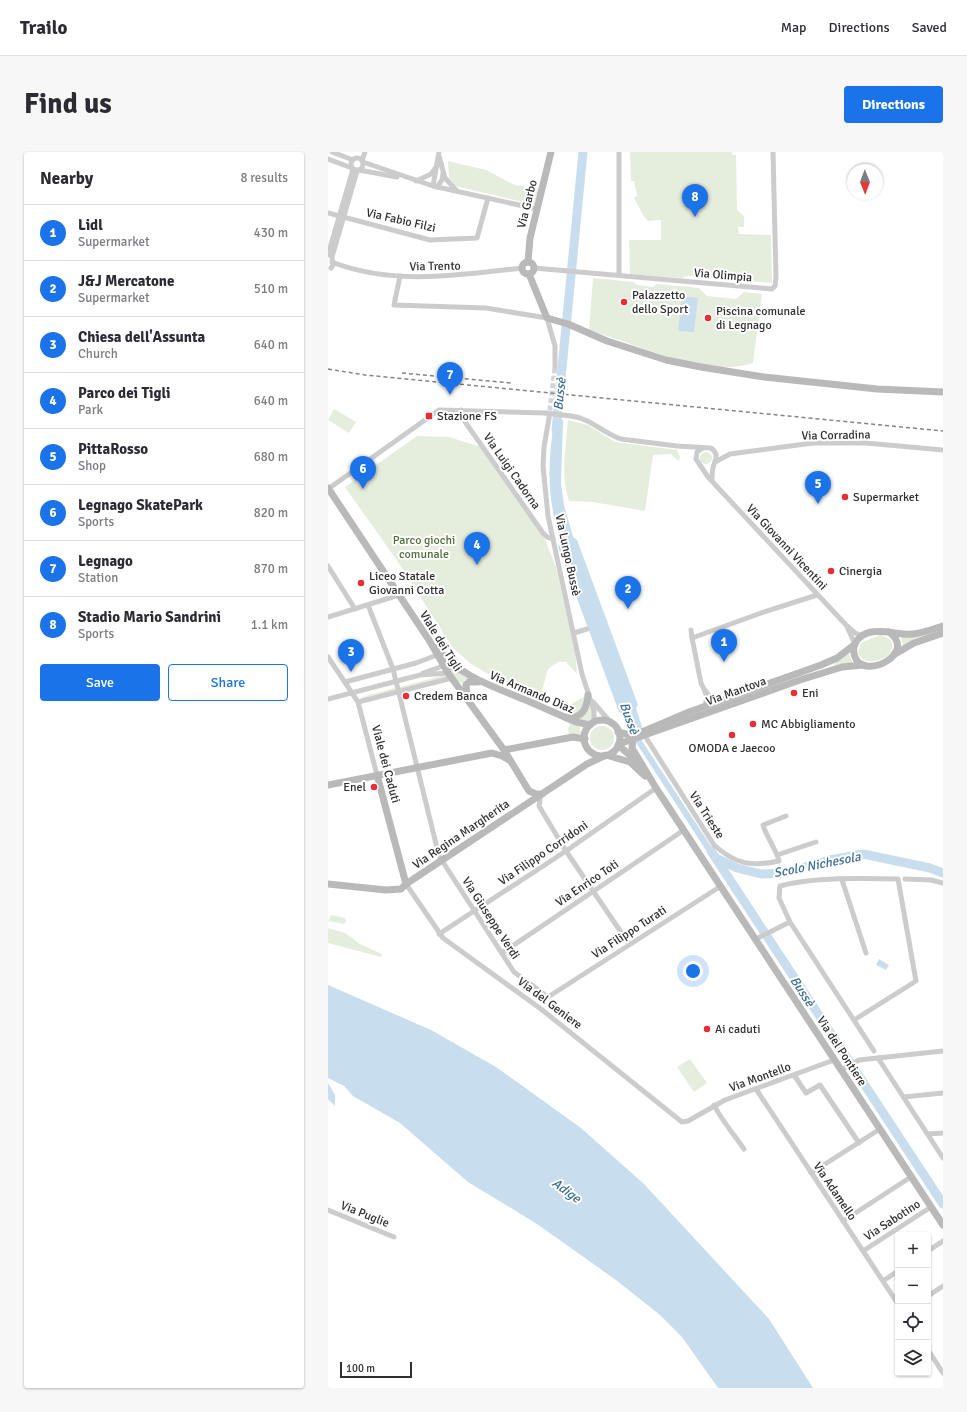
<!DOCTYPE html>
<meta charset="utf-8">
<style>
:root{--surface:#fff;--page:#f7f7f7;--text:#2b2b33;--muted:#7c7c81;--line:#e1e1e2;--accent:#1a73e8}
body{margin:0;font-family:Signika,sans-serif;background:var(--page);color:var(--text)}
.controls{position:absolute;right:12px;bottom:12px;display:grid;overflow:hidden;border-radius:4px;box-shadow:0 1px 3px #0004}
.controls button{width:36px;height:36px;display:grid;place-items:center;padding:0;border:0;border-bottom:1px solid var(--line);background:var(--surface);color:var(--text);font:20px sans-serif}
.compass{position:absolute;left:519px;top:12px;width:36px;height:36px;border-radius:50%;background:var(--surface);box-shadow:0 1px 3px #0004;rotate:179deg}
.scale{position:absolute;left:12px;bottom:10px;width:72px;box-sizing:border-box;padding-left:4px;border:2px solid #2f2f2f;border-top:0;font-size:11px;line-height:14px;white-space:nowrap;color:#2f2f2f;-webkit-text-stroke:3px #fff;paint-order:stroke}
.you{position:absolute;left:365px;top:819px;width:14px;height:14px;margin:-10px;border:3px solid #fff;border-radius:50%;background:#1a73e8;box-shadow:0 0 0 6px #1a73e833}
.badge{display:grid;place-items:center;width:26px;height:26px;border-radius:50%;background:var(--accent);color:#fff;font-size:13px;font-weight:700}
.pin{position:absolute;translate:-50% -33px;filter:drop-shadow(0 1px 2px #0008)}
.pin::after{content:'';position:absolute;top:21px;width:14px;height:12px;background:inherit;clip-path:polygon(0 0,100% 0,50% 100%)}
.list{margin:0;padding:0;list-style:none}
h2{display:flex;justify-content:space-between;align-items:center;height:52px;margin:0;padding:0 16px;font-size:17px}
h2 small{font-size:13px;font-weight:400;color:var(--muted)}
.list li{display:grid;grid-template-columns:26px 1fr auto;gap:12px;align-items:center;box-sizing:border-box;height:56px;padding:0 16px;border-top:1px solid var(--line)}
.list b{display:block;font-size:15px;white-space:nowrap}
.list p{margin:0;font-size:13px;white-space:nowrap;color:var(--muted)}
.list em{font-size:13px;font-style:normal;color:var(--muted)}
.actions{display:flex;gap:8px;padding:12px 16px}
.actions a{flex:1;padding:9px 0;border:1px solid var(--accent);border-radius:4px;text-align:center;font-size:14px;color:var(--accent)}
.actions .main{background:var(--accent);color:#fff}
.icon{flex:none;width:22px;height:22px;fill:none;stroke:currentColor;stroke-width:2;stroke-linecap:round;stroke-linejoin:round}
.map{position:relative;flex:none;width:615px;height:1236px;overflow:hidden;border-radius:4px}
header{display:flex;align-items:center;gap:24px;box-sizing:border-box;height:56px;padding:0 20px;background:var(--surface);border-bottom:1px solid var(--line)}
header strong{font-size:19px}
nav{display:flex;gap:22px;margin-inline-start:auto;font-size:14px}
.intro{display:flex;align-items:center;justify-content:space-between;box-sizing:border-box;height:96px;padding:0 24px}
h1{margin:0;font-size:28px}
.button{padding:10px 18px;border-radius:4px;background:var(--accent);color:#fff;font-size:14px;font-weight:700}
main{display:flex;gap:24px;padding:0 24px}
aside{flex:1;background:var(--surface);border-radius:4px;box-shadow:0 1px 3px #0004}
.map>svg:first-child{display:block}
.green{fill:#e5eddd}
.water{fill:#c8dded}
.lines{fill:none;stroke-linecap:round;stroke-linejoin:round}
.river{stroke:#c8dded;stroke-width:9}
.street-tunnel{stroke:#d5d5d5;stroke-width:5;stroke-dasharray:5 2.5;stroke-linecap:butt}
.street{stroke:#ccc;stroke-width:5}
.secondary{stroke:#b9b9b9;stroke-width:7}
.rail{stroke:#848484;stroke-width:1.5;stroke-dasharray:4 3;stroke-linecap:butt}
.street-bridge{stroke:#ccc;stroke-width:5}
.poi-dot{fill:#ea2d35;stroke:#fff;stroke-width:1.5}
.labels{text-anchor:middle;stroke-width:4;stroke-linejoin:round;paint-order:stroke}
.street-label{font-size:12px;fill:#2f2f2f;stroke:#fff}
.poi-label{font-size:12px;fill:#2f2f2f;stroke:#fff;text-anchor:start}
.park-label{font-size:12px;fill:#506c3b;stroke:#fff}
.water-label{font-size:13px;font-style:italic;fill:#3b6e94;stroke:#fff}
</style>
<header>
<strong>Trailo</strong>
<nav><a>Map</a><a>Directions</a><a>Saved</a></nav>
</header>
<div class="intro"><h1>Find us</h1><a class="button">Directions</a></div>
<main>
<aside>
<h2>Nearby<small>8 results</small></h2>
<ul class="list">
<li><span class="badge">1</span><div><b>Lidl</b><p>Supermarket</p></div><em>430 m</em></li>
<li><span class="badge">2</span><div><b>J&amp;J Mercatone</b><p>Supermarket</p></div><em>510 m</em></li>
<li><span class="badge">3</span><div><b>Chiesa dell'Assunta</b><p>Church</p></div><em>640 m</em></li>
<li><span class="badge">4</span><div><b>Parco dei Tigli</b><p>Park</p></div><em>640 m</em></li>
<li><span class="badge">5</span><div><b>PittaRosso</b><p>Shop</p></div><em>680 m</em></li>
<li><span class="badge">6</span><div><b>Legnago SkatePark</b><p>Sports</p></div><em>820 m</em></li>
<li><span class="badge">7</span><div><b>Legnago</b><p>Station</p></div><em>870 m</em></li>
<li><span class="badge">8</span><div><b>Stadio Mario Sandrini</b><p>Sports</p></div><em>1.1 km</em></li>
</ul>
<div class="actions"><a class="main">Save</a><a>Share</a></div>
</aside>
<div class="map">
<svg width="615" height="1236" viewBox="0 0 615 1236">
<rect width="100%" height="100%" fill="#fff"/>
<g class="green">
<path d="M 302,0 L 404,0 L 404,3 L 408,3 L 409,58 L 416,64 L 416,75 L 410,75 L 411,82 L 443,83 L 444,131 L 360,124 L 354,126 L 302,122 L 301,88 L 333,88 L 333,68 L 320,69 L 315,63 L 306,46 L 309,44 L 306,29 L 303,29 Z"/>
<path d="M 120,9 L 158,18 L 187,33 L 212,37 L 208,53 L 127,34 L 121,26 Z"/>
<path d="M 265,126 L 306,130 L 309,133 L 325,135 L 328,132 L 371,136 L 379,144 L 408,147 L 416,140 L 434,142 L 425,211 C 379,227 306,191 261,178 Z"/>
<path d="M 6,257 L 28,270 L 21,281 L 0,268 Z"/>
<path d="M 240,268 L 260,273 L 287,290 L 349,298 L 352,305 L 351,309 L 343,302 L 325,303 L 317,359 L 265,350 L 241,349 C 232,324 238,294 240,268 Z"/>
<path d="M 89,284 L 121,285 L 153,295 L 216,385 L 228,415 L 247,498 L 249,522 L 238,510 L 230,510 L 220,517 L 212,546 L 158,521 L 142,511 L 125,496 L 70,410 L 17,335 Z"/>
<circle cx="378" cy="306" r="6"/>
<path d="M 615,478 L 587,487 L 575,494 L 573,485 L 586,485 Z"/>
<path d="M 552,483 L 562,487 C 572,503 546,514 534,507 L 530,501 L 533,491 Z"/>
<path d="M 520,500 L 525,512 L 507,514 L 505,509 Z"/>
<path d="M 120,516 L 144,527 L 137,528 L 135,531 L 129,530 Z"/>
<path d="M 117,523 L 118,525 L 72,537 L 72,535 Z"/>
<path d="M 67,536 L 67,538 L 34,546 L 34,545 Z"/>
<path d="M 256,545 L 255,556 L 244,564 L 236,562 L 243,552 Z"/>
<path d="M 261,554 L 265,559 L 264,567 L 260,569 L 248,567 Z"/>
<path d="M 240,571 L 252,575 L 253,582 L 241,583 L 240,576 L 242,573 Z"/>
<circle cx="274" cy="586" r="12"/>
<path d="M 3,763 L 17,766 L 18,769 L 16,772 L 0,769 Z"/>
<path d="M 0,776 L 17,781 L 32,792 L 54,802 L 53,805 L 0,791 Z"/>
<path d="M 362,907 L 379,931 L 366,940 L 349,915 Z"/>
</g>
<g class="water">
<path d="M 354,144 L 370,146 L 366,180 L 350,179 Z"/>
<path d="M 226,267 L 235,268 L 233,331 L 236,353 L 245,385 L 249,388 L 310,553 L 308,556 L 314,575 L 314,589 L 392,708 L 387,712 L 309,592 L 296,563 L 291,560 L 230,395 L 233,391 C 218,342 220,316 226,267 Z"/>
<path d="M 551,807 L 561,813 L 558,818 L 548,813 Z"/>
<path d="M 0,833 L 103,878 L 168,915 L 253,976 L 316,1032 L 441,1167 L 485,1236 L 390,1236 L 354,1185 L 332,1163 L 288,1128 L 209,1072 L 140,1030 L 72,971 L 25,944 L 16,934 L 0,926 Z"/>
<path d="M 0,931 L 7,943 L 7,954 L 0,947 Z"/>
</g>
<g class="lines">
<g class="river">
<path d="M 228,278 L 255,0"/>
<path d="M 383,699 L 615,1052"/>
<path d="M 388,706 L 409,716 L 433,722 L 455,721 L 502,708 L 535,702 L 602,716 L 615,721"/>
</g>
<path class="street-tunnel" d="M 221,266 L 227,215"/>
<g class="street">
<path d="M 4,0 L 25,8"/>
<path d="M 291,0 L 291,123"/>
<path d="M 111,4 L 117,26 L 128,38"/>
<circle cx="29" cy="12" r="6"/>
<path d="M 0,7 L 24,16"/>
<path d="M 34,9 L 37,0"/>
<path d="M 35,10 L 105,34 L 209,57"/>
<path d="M 31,18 L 69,25"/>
<path d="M 88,29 L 103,22 L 109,14"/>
<path d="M 105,34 L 111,0"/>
<path d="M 109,35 L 114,28 L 115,21"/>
<path d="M 0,61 L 102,88 L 149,86 L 160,46"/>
<path d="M 0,103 L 25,17"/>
<path d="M 4,110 C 65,134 131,123 194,116"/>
<path d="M 3,116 L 5,113 L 4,105 L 29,19"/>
<path d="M 206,116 L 444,137 L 447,134 L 448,125 L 445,0"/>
<path d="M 72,124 L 66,153 L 158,156 L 219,166 L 227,194 L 227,215"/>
<path d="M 133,258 L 135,267 L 215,381 L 219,385 L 225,387"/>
<path d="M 243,264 C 262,266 275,281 293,287 L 349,294 L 383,296 C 392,303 387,307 385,316 C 384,320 384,325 384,329"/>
<path d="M 221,266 L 216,295 L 215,314 L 220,364 L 254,522 L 266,559 L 266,571"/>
<path d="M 375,296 L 369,300 L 368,307 L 380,325 L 519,474 L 527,481 L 535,484"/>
<path d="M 389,309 L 402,302 L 485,291 L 538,291 L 615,298"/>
<path d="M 0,337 L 111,258 L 217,261"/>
<path d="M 0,414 L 27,457"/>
<path d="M 40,453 L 65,517 L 111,704 L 186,820 L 220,845 L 393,734"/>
<path d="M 0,465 L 71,443"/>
<path d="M 520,477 L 527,492"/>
<path d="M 363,478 L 364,486"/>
<path d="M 246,481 L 259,477"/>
<path d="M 0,505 L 30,550 L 49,623"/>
<path d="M 95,521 L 118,513 L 130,519"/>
<path d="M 17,530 L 88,511 L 109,503"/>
<path d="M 376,537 L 373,531 L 364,486 L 433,461 L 489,443"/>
<path d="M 0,547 L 92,523 L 120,521"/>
<path d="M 30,550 L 124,526"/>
<path d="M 265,550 L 284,572"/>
<path d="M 377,554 L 379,545 L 376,537 L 384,547 L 391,549"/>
<path d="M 317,584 L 386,693 C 407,712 423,715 451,709 C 450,701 438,684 435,673 L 458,664"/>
<path d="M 213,642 L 211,654 L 238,699 L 301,792"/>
<path d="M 449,703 L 488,690"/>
<path d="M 577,727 L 603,728 L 615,731"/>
<path d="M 514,728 L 538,801"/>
<path d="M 78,732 L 115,786 L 213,857 L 354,970 L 360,969 L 397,948 L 506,908"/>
<path d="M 462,770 L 451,746 L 452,734 C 485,725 536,726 570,727 L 588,829 L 526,868"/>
<path d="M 111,782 L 238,699 L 328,636"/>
<path d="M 428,787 L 462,770 L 546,899"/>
<path d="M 174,801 L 356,678"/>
<path d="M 550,906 L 615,1006"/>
<path d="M 513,918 L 531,908 L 615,899"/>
<path d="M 466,923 L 478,941 L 492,933 L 531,991"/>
<path d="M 428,937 L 570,1152"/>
<path d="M 576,945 L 615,941"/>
<path d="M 386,953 C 394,969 406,982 416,997"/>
<path d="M 600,982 L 615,981"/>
<path d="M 483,1021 L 552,977"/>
<path d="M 0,1058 L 66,1085"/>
<path d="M 515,1069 L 583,1025"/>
<path d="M 535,1099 L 603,1055"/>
<path d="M 600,1099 L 615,1089"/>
<path d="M 555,1129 L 570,1119"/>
<path d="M 600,1144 L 615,1134"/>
<path d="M 600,1198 L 615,1221"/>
</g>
<g class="secondary">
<path d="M 200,110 L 202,86 L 223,0"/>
<circle cx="200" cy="116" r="6"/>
<path d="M 201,122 L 219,166 L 240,172 L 279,189 L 338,208 L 373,215 L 436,225 L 549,237 L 615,240"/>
<path d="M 0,336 L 101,488 L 120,521 L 176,598 L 201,639 L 208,642 L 214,642"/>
<path d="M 561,480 C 590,501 536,529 527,505 C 525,500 525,495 528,490 C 540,471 568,484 585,482 C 596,481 605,477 615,474"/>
<path d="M 109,496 C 132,525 167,535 200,549 C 216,556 232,563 248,570 L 262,573"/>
<path d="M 567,502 L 586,491 L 615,481"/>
<path d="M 139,544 L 138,533 L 141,530 L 150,530"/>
<path d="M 239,566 C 255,566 259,556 260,543"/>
<circle cx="274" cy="586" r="18"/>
<path d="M 290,580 L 302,583 L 314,580 L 361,560 L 493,513 L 509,506 L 526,493"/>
<path d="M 305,587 L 304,596 L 328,636 L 615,1073"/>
<path d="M 291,592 L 472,528 L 514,515 L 535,513"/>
<path d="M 290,593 L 311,611"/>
<path d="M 176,598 L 245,585 L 257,587"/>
<path d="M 278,603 L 302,610 L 317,624"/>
<path d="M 49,623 L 78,732"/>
<path d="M 0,633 L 164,601 L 174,604 L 181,608"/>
<path d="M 0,732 L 58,738 L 73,737 L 78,732 L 259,612 L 276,604"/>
</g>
<g class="rail">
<path d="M 0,217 L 37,223 L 615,279"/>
<path d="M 74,221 L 183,231"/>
</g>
<path class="street-bridge" d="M 217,261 L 243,264"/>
</g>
<g class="poi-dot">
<circle cx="296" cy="150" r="4"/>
<circle cx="380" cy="166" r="4"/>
<rect x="97" y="260" width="8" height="8" rx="2"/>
<circle cx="517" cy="345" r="4"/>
<circle cx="503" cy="419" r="4"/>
<circle cx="33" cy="431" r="4"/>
<circle cx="466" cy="541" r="4"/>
<circle cx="78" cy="544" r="4"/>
<circle cx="425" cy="572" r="4"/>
<circle cx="404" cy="583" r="4"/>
<circle cx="46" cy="635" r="4"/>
<circle cx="379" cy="877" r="4"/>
</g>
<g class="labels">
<g class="street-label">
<text transform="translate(199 52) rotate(-76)" y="4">Via Garbo</text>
<text transform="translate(73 68) rotate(13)" y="4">Via Fabio Filzi</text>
<text transform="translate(107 114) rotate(-1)" y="4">Via Trento</text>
<text transform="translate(395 123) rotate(5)" y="4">Via Olimpia</text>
<text transform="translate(508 283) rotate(-1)" y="4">Via Corradina</text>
<text transform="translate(184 319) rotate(55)" y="4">Via Luigi Cadorna</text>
<text transform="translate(459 395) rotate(47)" y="4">Via Giovanni Vicentini</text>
<text transform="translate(240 403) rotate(78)" y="4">Via Lungo Bussè</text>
<text transform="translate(113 489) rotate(58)" y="4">Viale dei Tigli</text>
<text transform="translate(408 539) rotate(-20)" y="4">Via Mantova</text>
<text transform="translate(204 540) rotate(23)" y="4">Via Armando Diaz</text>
<text transform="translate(58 612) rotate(75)" y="4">Viale dei Caduti</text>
<text transform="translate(379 663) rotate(57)" y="4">Via Trieste</text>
<text transform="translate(133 682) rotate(-34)" y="4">Via Regina Margherita</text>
<text transform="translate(215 701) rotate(-34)" y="4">Via Filippo Corridoni</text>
<text transform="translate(259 731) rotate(-34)" y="4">Via Enrico Toti</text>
<text transform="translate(163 766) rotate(57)" y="4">Via Giuseppe Verdi</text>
<text transform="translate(301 780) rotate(-33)" y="4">Via Filippo Turati</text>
<text transform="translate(222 851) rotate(37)" y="4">Via del Geniere</text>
<text transform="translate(514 899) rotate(57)" y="4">Via del Pontiere</text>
<text transform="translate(432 925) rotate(-20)" y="4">Via Montello</text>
<text transform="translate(507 1039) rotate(56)" y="4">Via Adamello</text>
<text transform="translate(37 1062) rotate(22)" y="4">Via Puglie</text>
<text transform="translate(564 1068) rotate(-33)" y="4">Via Sabotino</text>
</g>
<g class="poi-label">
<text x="304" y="147">Palazzetto<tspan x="304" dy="14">dello Sport</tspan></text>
<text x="388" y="163">Piscina comunale<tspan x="388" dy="14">di Legnago</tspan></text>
<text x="109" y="268">Stazione FS</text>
<text x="525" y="349">Supermarket</text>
<text x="511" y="423">Cinergia</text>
<text x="41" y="428">Liceo Statale<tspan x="41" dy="14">Giovanni Cotta</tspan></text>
<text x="474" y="545">Eni</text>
<text x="86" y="548">Credem Banca</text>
<text x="433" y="576">MC Abbigliamento</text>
<text x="404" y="600" text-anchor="middle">OMODA e Jaecoo</text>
<text x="38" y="639" text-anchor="end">Enel</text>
<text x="387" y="881">Ai caduti</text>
</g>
<g class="park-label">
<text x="96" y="392">Parco giochi<tspan x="96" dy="14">comunale</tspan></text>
</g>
<g class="water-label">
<text transform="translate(231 242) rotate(-84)" y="5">Bussè</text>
<text transform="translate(302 566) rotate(70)" y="5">Bussè</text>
<text transform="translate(489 712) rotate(-11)" y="5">Scolo Nichesola</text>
<text transform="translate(475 839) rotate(57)" y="5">Bussè</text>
<text transform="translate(239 1038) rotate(36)" y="5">Adige</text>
</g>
</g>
</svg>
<div class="controls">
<button>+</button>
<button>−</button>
<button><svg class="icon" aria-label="locate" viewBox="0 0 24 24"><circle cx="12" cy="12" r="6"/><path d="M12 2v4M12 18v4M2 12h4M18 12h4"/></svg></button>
<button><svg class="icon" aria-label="layers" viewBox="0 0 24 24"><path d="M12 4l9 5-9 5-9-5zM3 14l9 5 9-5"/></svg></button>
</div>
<svg class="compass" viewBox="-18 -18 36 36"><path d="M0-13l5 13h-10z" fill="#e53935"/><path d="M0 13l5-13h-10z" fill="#7c7c81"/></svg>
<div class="scale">100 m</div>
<div class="you"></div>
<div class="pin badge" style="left:396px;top:510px">1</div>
<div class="pin badge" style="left:300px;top:457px">2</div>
<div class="pin badge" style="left:23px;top:520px">3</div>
<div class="pin badge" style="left:149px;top:413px">4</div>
<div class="pin badge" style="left:490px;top:352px">5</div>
<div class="pin badge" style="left:35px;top:337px">6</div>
<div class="pin badge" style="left:122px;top:243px">7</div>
<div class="pin badge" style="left:367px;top:65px">8</div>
</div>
</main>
